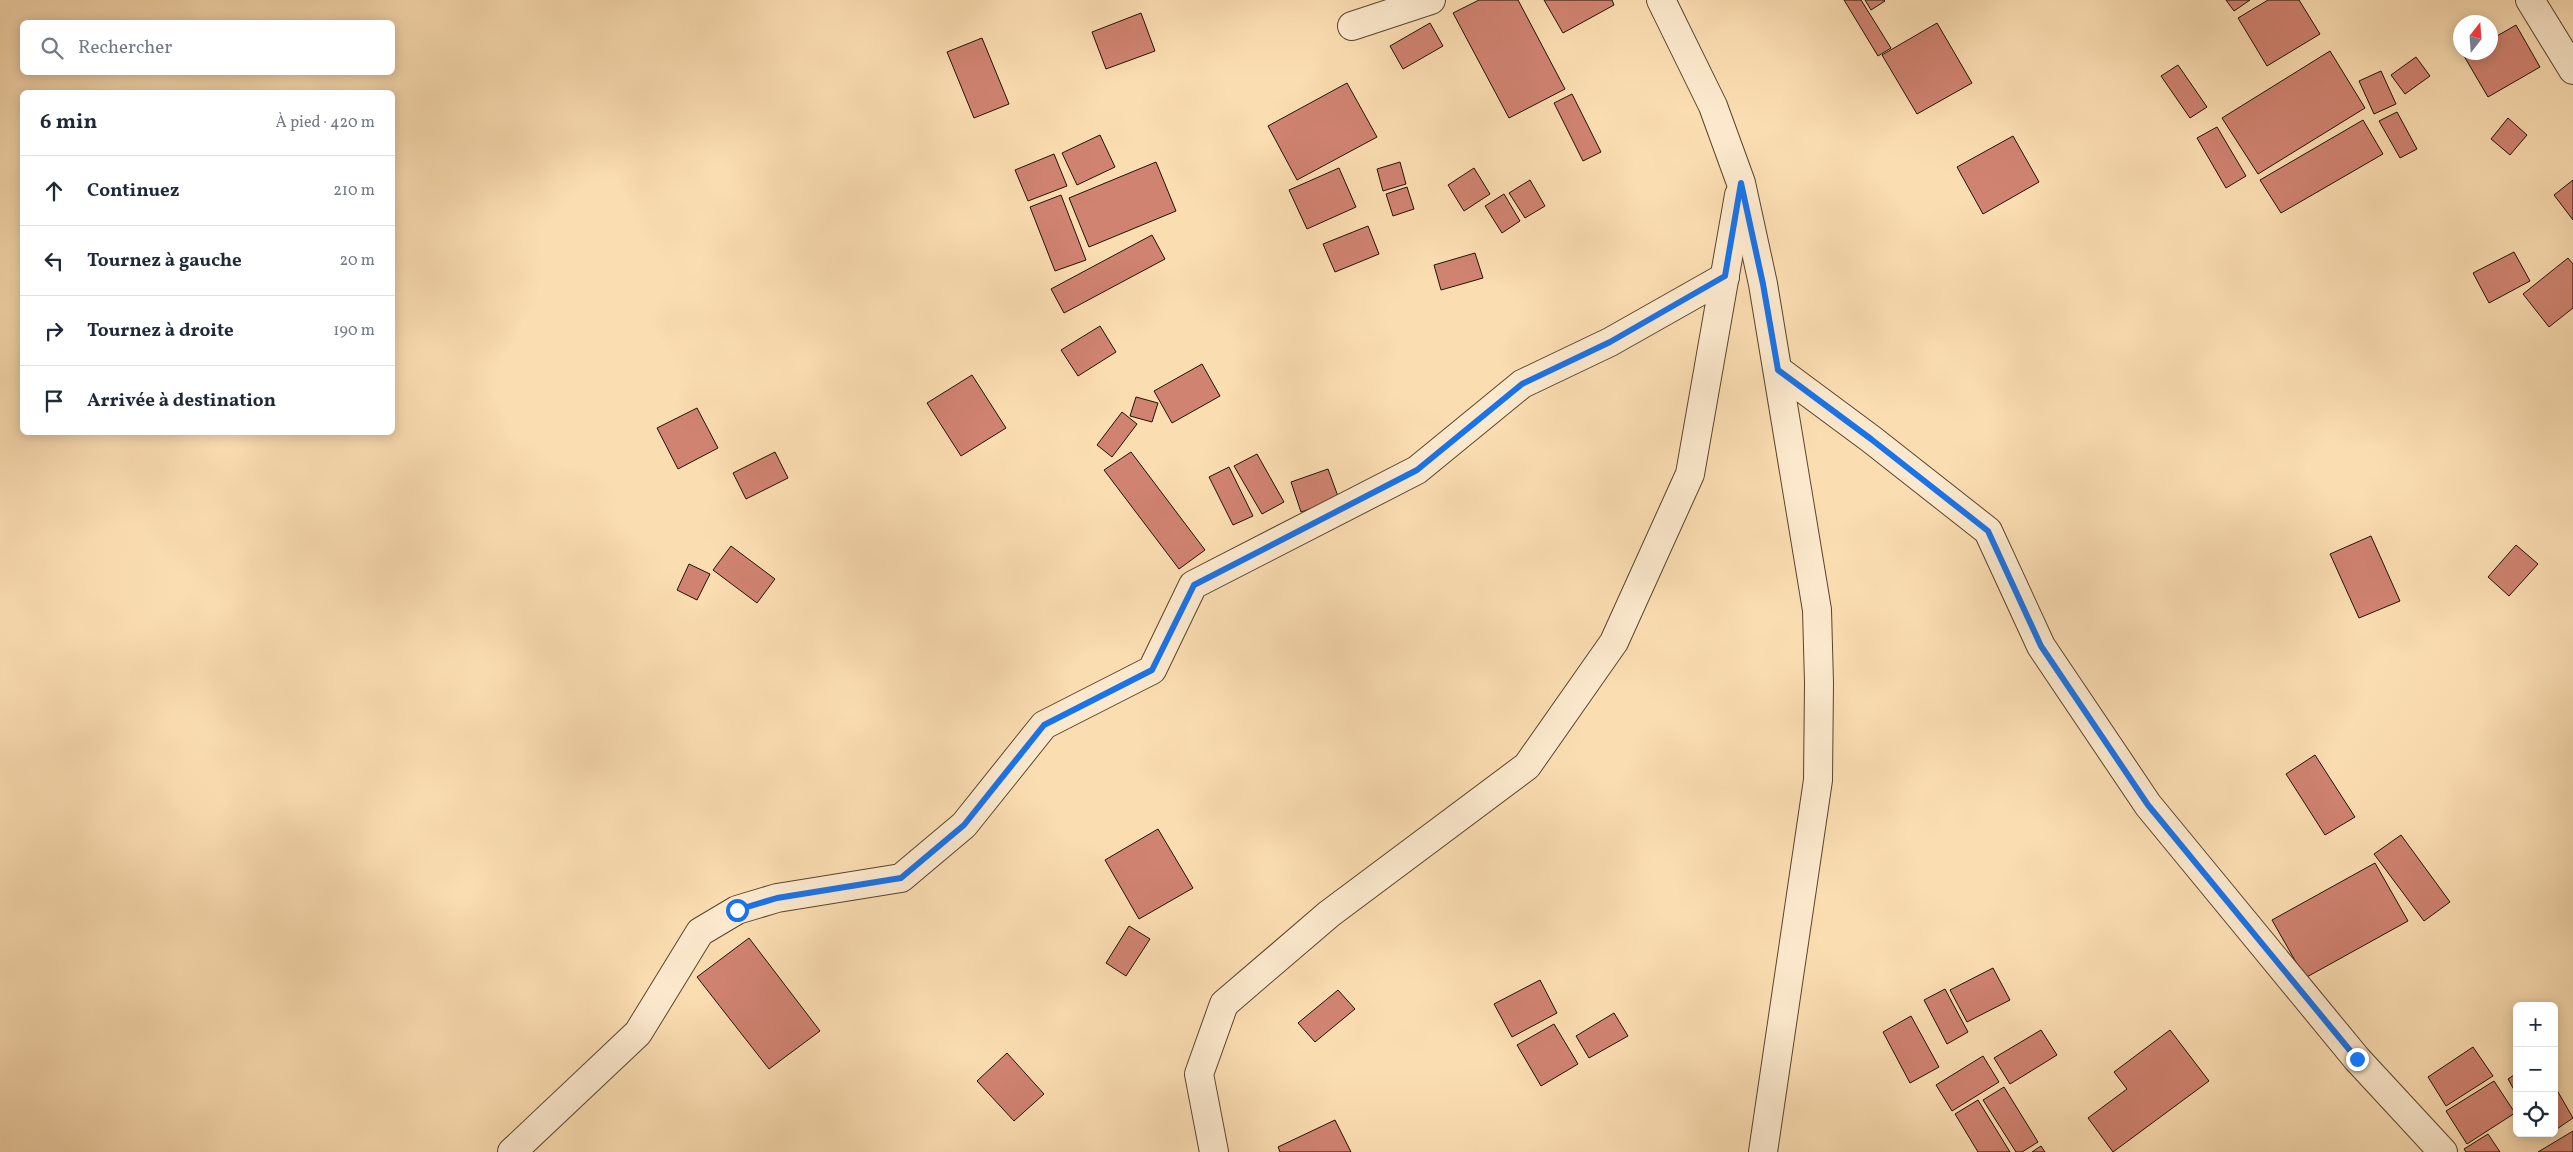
<!DOCTYPE html>
<html lang="fr">
<meta charset="utf-8">
<style>
:root{--surface:#fff;--page:#f6f6f7;--text:#1f2937;--muted:#747a83;--line:#e0e1e3}
body{margin:0;font-family:Vollkorn,serif;background:var(--page);color:var(--text)}
.controls{position:absolute;right:15px;bottom:15px;display:grid;overflow:hidden;border-radius:8px;box-shadow:0 2px 12px #0003}
.controls button{width:45px;height:45px;display:grid;place-items:center;padding:0;border:0;border-bottom:1px solid var(--line);background:var(--surface);color:var(--text);font:25px sans-serif}
.compass{position:absolute;left:2453px;top:15px;width:45px;height:45px;border-radius:50%;background:var(--surface);box-shadow:0 2px 12px #0003;rotate:17deg}
.stop{position:absolute;width:15px;height:15px;margin:-11px;border:4px solid #1a73e8;border-radius:50%;background:#fff}
.stop.end{background:#1a73e8;border-color:#fff;box-shadow:0 1px 5px #0008}
.list{margin:0;padding:0;list-style:none}
h2{display:flex;justify-content:space-between;align-items:center;height:65px;margin:0;padding:0 20px;font-size:21px}
h2 small{font-size:16px;font-weight:400;color:var(--muted)}
.list li{display:grid;grid-template-columns:32px 1fr auto;gap:15px;align-items:center;box-sizing:border-box;height:70px;padding:0 20px;border-top:1px solid var(--line)}
.list b{display:block;font-size:19px;white-space:nowrap}
.list em{font-size:16px;font-style:normal;color:var(--muted)}
.icon{flex:none;width:28px;height:28px;fill:none;stroke:currentColor;stroke-width:2;stroke-linecap:round;stroke-linejoin:round}
.map{position:relative;flex:none;width:2573px;height:1152px;overflow:hidden}
.search{position:absolute;background:var(--surface);box-shadow:0 2px 12px #0003;left:20px;top:20px;width:375px;height:55px;display:flex;align-items:center;gap:12px;box-sizing:border-box;padding:0 18px;border-radius:8px;color:var(--muted);font-size:19px}
.panel{position:absolute;background:var(--surface);box-shadow:0 2px 12px #0003;left:20px;top:90px;width:375px;height:345px;border-radius:8px}
.map>svg:first-child{display:block}
.building{fill:#d08371;stroke:#221200}
.lines{fill:none;stroke-linecap:round;stroke-linejoin:round}
.minor-casing{stroke:#58452c;stroke-width:30}
.minor{stroke:#fce9cd;stroke-width:28}
.route{stroke:#1a73e8;stroke-width:6}
</style>
<div class="map">
<svg width="2573" height="1152" viewBox="0 0 2573 1152">
<rect width="100%" height="100%" fill="#fbddb2"/>
<filter id="stains"><feTurbulence type="fractalNoise" baseFrequency=".004" numOctaves="4"/><feColorMatrix values="0 0 0 0 .2 0 0 0 0 .09 0 0 0 0 .02 0 0 0 .5 -.17"/></filter>
<radialGradient id="worn" r=".72"><stop offset=".6" stop-color="#630" stop-opacity="0"/><stop offset="1" stop-color="#630" stop-opacity=".3"/></radialGradient>
<g class="building">
<path d="M 1479,0 L 1518,0 L 1565,89 L 1509,118 L 1453,13 Z"/>
<path d="M 1544,0 L 1612,0 L 1614,5 L 1563,33 Z"/>
<path d="M 1844,0 L 1861,0 L 1891,48 L 1878,56 Z"/>
<path d="M 1865,0 L 1884,0 L 1885,1 L 1871,10 Z"/>
<path d="M 2226,0 L 2250,0 L 2234,11 Z"/>
<path d="M 2268,0 L 2299,0 L 2320,34 L 2267,66 L 2238,18 Z"/>
<path d="M 1141,13 L 1155,51 L 1106,69 L 1092,32 Z"/>
<path d="M 1430,23 L 1443,46 L 1403,69 L 1390,46 Z"/>
<path d="M 1937,23 L 1972,83 L 1917,114 L 1882,55 Z"/>
<path d="M 2516,25 L 2540,67 L 2488,97 L 2464,56 L 2470,52 L 2490,52 L 2490,40 Z"/>
<path d="M 982,38 L 1009,104 L 974,118 L 947,52 Z"/>
<path d="M 2330,51 L 2365,108 L 2258,174 L 2222,118 Z"/>
<path d="M 2416,57 L 2430,76 L 2405,94 L 2391,75 Z"/>
<path d="M 2178,65 L 2207,107 L 2190,118 L 2161,76 Z"/>
<path d="M 2381,71 L 2396,104 L 2374,114 L 2359,81 Z"/>
<path d="M 1347,83 L 1377,137 L 1297,180 L 1268,126 Z"/>
<path d="M 1572,94 L 1601,152 L 1583,161 L 1554,103 Z"/>
<path d="M 2397,112 L 2417,149 L 2400,158 L 2379,121 Z"/>
<path d="M 2508,118 L 2527,135 L 2510,155 L 2491,139 Z"/>
<path d="M 2363,120 L 2383,154 L 2281,213 L 2260,180 Z"/>
<path d="M 2217,127 L 2246,176 L 2226,188 L 2197,138 Z"/>
<path d="M 1100,135 L 1115,167 L 1077,185 L 1062,153 Z"/>
<path d="M 2013,136 L 2039,182 L 1983,214 L 1957,167 Z"/>
<path d="M 1054,154 L 1067,186 L 1028,201 L 1015,170 Z"/>
<path d="M 1156,162 L 1176,211 L 1089,247 L 1069,198 Z"/>
<path d="M 1400,162 L 1406,184 L 1383,191 L 1377,169 Z"/>
<path d="M 1339,168 L 1356,207 L 1307,229 L 1289,190 Z"/>
<path d="M 1474,168 L 1490,194 L 1464,211 L 1448,185 Z"/>
<path d="M 1530,180 L 1545,206 L 1525,218 L 1509,193 Z"/>
<path d="M 2573,180 L 2573,220 L 2554,195 Z"/>
<path d="M 1407,187 L 1414,209 L 1393,216 L 1386,194 Z"/>
<path d="M 1504,194 L 1520,221 L 1502,233 L 1485,206 Z"/>
<path d="M 1061,195 L 1086,260 L 1055,271 L 1030,207 Z"/>
<path d="M 1368,226 L 1379,254 L 1335,272 L 1323,244 Z"/>
<path d="M 1152,235 L 1165,259 L 1064,313 L 1051,289 Z"/>
<path d="M 2514,252 L 2530,281 L 2489,303 L 2473,273 Z"/>
<path d="M 1475,253 L 1483,278 L 1441,290 L 1434,265 Z"/>
<path d="M 2568,258 L 2573,264 L 2573,308 L 2549,327 L 2523,294 Z"/>
<path d="M 1100,326 L 1116,352 L 1078,376 L 1061,350 Z"/>
<path d="M 1202,364 L 1220,396 L 1172,423 L 1154,391 Z"/>
<path d="M 972,375 L 1006,428 L 961,456 L 927,403 Z"/>
<path d="M 1136,397 L 1158,403 L 1152,422 L 1130,416 Z"/>
<path d="M 697,408 L 718,448 L 678,469 L 657,428 Z"/>
<path d="M 1122,412 L 1137,424 L 1112,457 L 1097,445 Z"/>
<path d="M 775,452 L 788,478 L 746,499 L 733,473 Z"/>
<path d="M 1131,452 L 1205,550 L 1179,569 L 1104,470 Z"/>
<path d="M 1257,454 L 1284,502 L 1262,514 L 1234,466 Z"/>
<path d="M 1229,467 L 1253,516 L 1233,525 L 1209,477 Z"/>
<path d="M 1328,469 L 1339,499 L 1301,512 L 1291,482 Z"/>
<path d="M 2371,536 L 2400,601 L 2359,618 L 2330,554 Z"/>
<path d="M 2516,545 L 2538,564 L 2509,596 L 2488,577 Z"/>
<path d="M 731,546 L 775,579 L 757,603 L 713,570 Z"/>
<path d="M 689,564 L 710,574 L 697,600 L 677,590 Z"/>
<path d="M 2315,755 L 2355,817 L 2325,835 L 2286,774 Z"/>
<path d="M 1158,829 L 1193,888 L 1139,919 L 1105,860 Z"/>
<path d="M 2401,835 L 2450,902 L 2424,921 L 2374,854 Z"/>
<path d="M 2375,863 L 2408,921 L 2305,978 L 2272,920 Z"/>
<path d="M 1129,926 L 1150,939 L 1126,976 L 1106,963 Z"/>
<path d="M 749,938 L 820,1031 L 769,1069 L 697,977 Z"/>
<path d="M 1993,968 L 2010,1000 L 1967,1022 L 1950,990 Z"/>
<path d="M 1540,980 L 1557,1013 L 1512,1037 L 1494,1004 Z"/>
<path d="M 1945,989 L 1968,1032 L 1947,1044 L 1924,1000 Z"/>
<path d="M 1338,990 L 1355,1009 L 1315,1042 L 1298,1023 Z"/>
<path d="M 1614,1013 L 1628,1036 L 1589,1058 L 1576,1036 Z"/>
<path d="M 1911,1016 L 1939,1067 L 1910,1083 L 1883,1032 Z"/>
<path d="M 1554,1024 L 1578,1064 L 1541,1086 L 1517,1045 Z"/>
<path d="M 2041,1030 L 2057,1055 L 2010,1084 L 1994,1058 Z"/>
<path d="M 2170,1030 L 2209,1081 L 2113,1152 L 2088,1118 L 2127,1089 L 2114,1072 Z"/>
<path d="M 2473,1047 L 2493,1076 L 2446,1106 L 2428,1077 Z"/>
<path d="M 1007,1053 L 1044,1094 L 1014,1121 L 977,1081 Z"/>
<path d="M 1983,1056 L 1999,1082 L 1952,1111 L 1936,1085 Z"/>
<path d="M 2517,1073 L 2517,1095 L 2508,1079 Z"/>
<path d="M 2494,1081 L 2515,1113 L 2467,1144 L 2446,1111 Z"/>
<path d="M 2554,1085 L 2573,1118 L 2554,1131 Z"/>
<path d="M 2004,1087 L 2038,1142 L 2022,1152 L 2016,1152 L 1983,1100 Z"/>
<path d="M 1978,1100 L 2010,1152 L 1978,1152 L 1955,1114 Z"/>
<path d="M 1335,1120 L 1351,1152 L 1280,1152 L 1278,1147 Z"/>
<path d="M 2573,1131 L 2573,1152 L 2538,1152 Z"/>
<path d="M 2488,1134 L 2500,1152 L 2466,1152 L 2464,1149 Z"/>
<path d="M 2041,1146 L 2045,1152 L 2032,1152 Z"/>
</g>
<g class="lines">
<defs>
<g id="minor">
<path d="M 1661,0 L 1713,106 L 1741,183 L 1763,284 L 1817,610 L 1819,683 L 1818,780 L 1763,1152"/>
<path d="M 2530,0 L 2573,70"/>
<path d="M 1352,26 L 1431,0"/>
<path d="M 1778,370 L 1871,439 L 1988,531 L 2041,646 L 2148,805 L 2357,1059 L 2443,1152"/>
<path d="M 512,1152 L 638,1033 L 700,932 L 737,910 L 777,898 L 901,878 L 964,825 L 1044,725 L 1152,670 L 1193,585 L 1417,470 L 1522,384 L 1610,342 L 1725,277"/>
<path d="M 1214,1152 L 1199,1074 L 1224,1004 L 1329,914 L 1527,766 L 1614,642 L 1690,474 L 1739,195"/>
</g>
</defs>
<use href="#minor" class="minor-casing"/>
<use href="#minor" class="minor"/>
</g>
<g class="lines">
<path class="route" d="M 737,910 L 777,898 L 901,878 L 964,825 L 1044,725 L 1152,670 L 1194,585 L 1417,470 L 1522,384 L 1610,342 L 1725,276 L 1741,183 L 1763,284 L 1778,370 L 1871,439 L 1988,531 L 2041,646 L 2148,805 L 2357,1059"/>
</g>
<rect width="100%" height="100%" filter="url(#stains)"/>
<rect width="100%" height="100%" fill="url(#worn)"/>
</svg>
<div class="controls">
<button>+</button>
<button>−</button>
<button><svg class="icon" aria-label="locate" viewBox="0 0 24 24"><circle cx="12" cy="12" r="6"/><path d="M12 2v4M12 18v4M2 12h4M18 12h4"/></svg></button>
</div>
<svg class="compass" viewBox="-18 -18 36 36"><path d="M0-13l5 13h-10z" fill="#e53935"/><path d="M0 13l5-13h-10z" fill="#747a83"/></svg>
<div class="stop" style="left:737px;top:910px"></div>
<div class="stop end" style="left:2357px;top:1059px"></div>
<div class="search"><svg class="icon" aria-label="search" viewBox="0 0 24 24"><circle cx="10" cy="10" r="6"/><path d="M15 15l6 6"/></svg>Rechercher</div>
<section class="panel">
<h2>6 min<small>À pied · 420 m</small></h2>
<ul class="list">
<li><svg class="icon" aria-label="ahead" viewBox="0 0 24 24"><path d="M12 20V5M6 11l6-6 6 6"/></svg><div><b>Continuez</b></div><em>210 m</em></li>
<li><svg class="icon" aria-label="left" viewBox="0 0 24 24"><path d="M17 20v-9H6M10 6l-5 5 5 5"/></svg><div><b>Tournez à gauche</b></div><em>20 m</em></li>
<li><svg class="icon" aria-label="right" viewBox="0 0 24 24"><path d="M7 20v-9h11M14 6l5 5-5 5"/></svg><div><b>Tournez à droite</b></div><em>190 m</em></li>
<li><svg class="icon" aria-label="arrive" viewBox="0 0 24 24"><path d="M6 21V4h12l-3 4 3 4H6"/></svg><div><b>Arrivée à destination</b></div></li>
</ul>
</section>
</div>
